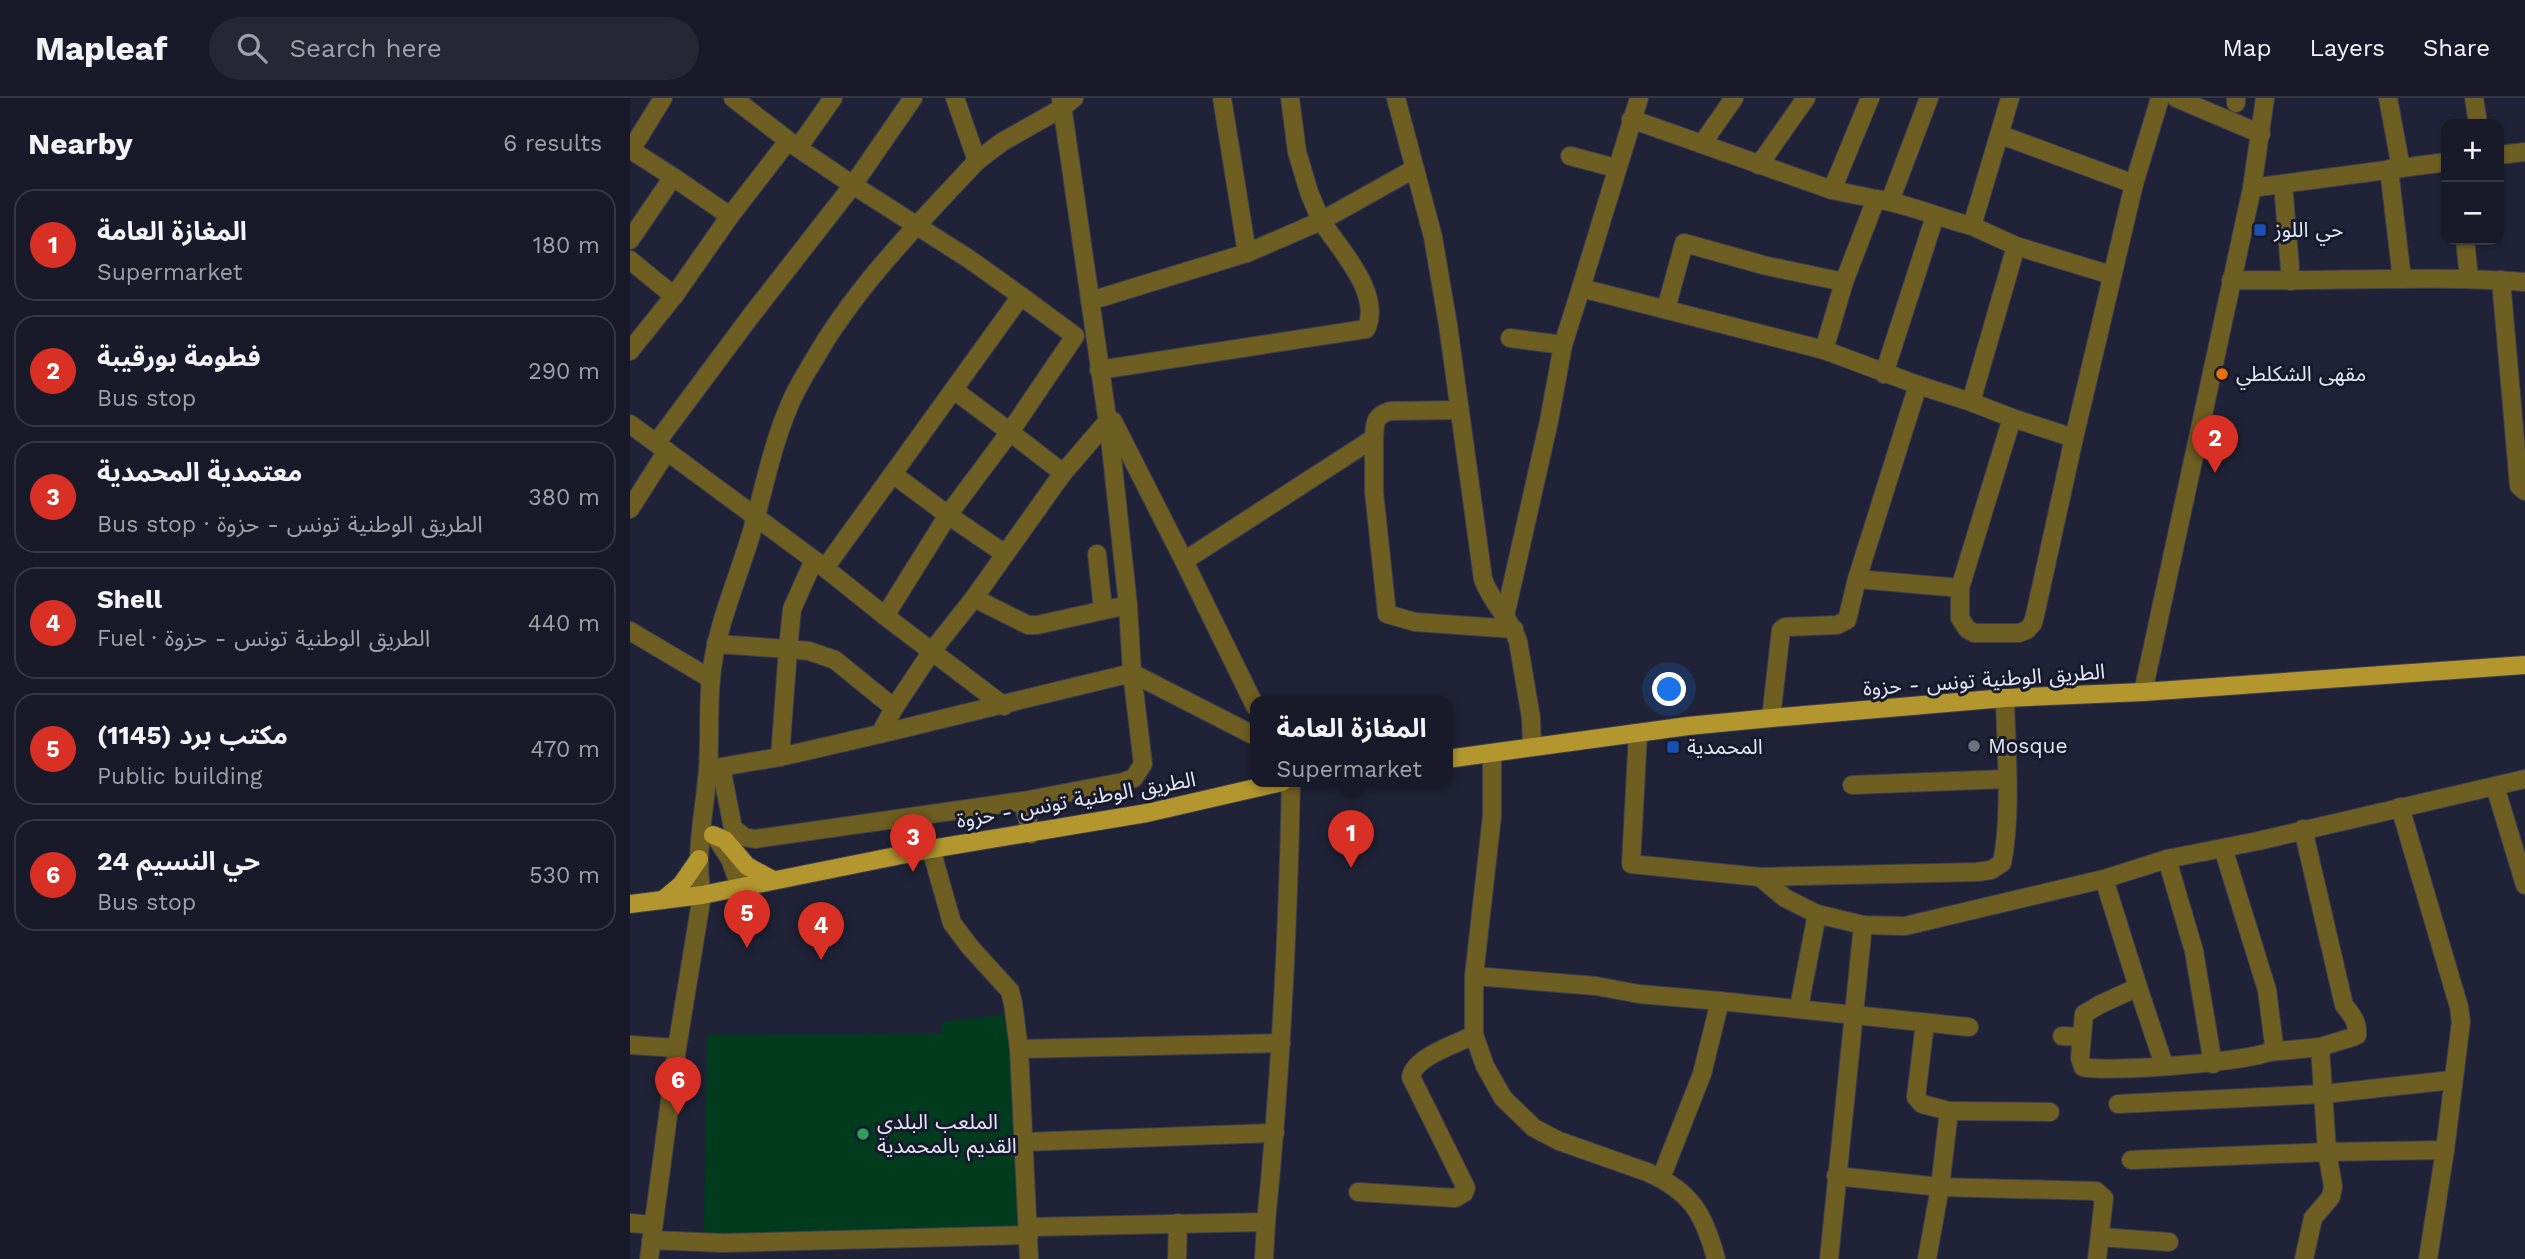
<!DOCTYPE html>
<meta charset="utf-8">
<style>
:root{--surface:#181a29;--page:#252735;--text:#f1f3f6;--muted:#9fa1a8;--line:#363846;--accent:#d93025}
body{margin:0;font-family:"Work Sans","Noto Sans Arabic",sans-serif;background:var(--page);color:var(--text)}
.controls{position:absolute;right:21px;top:21px;display:grid;overflow:hidden;border-radius:14px;box-shadow:0 2px 5px #0004}
.controls button{width:63px;height:63px;display:grid;place-items:center;padding:0;border:0;border-bottom:2px solid var(--line);background:var(--surface);color:var(--text);font:35px sans-serif}
.you{position:absolute;left:1040px;top:592px;width:24px;height:24px;margin:-18px;border:5px solid #fff;border-radius:50%;background:#1a73e8;box-shadow:0 0 0 10px #1a73e833}
.badge{display:grid;place-items:center;width:46px;height:46px;border-radius:50%;background:var(--accent);color:#fff;font-size:23px;font-weight:700}
.pin{position:absolute;translate:-50% -58px;filter:drop-shadow(0 2px 4px #0008)}
.pin::after{content:'';position:absolute;top:37px;width:24px;height:21px;background:inherit;clip-path:polygon(0 0,100% 0,50% 100%)}
.popup{position:absolute;left:620px;top:598px;width:203px;height:91px;box-sizing:border-box;display:grid;place-content:center;border-radius:14px;background:var(--surface);filter:drop-shadow(0 2px 5px #0005);font-size:23px;white-space:nowrap;color:var(--muted)}
.popup b{font-size:26px;color:var(--text)}
.popup::after{content:'';position:absolute;left:50%;top:100%;margin-left:-14px;border:14px solid transparent;border-top-color:var(--surface)}
.list{margin:0;padding:0;list-style:none}
h2{display:flex;justify-content:space-between;align-items:center;height:91px;margin:0;padding:0 28px;font-size:30px}
h2 small{font-size:23px;font-weight:400;color:var(--muted)}
.list li{display:grid;grid-template-columns:46px 1fr auto;gap:21px;align-items:center;box-sizing:border-box;height:112px;margin:0 14px 14px;padding:0 14px;border:2px solid var(--line);border-radius:21px}
.list b{display:block;font-size:26px;white-space:nowrap}
.list p{margin:0;font-size:23px;white-space:nowrap;color:var(--muted)}
.list em{font-size:23px;font-style:normal;color:var(--muted)}
.icon{flex:none;width:38px;height:38px;fill:none;stroke:currentColor;stroke-width:2;stroke-linecap:round;stroke-linejoin:round}
.map{position:relative;flex:none;width:1895px;height:1161px;overflow:hidden}
header{display:flex;align-items:center;gap:42px;box-sizing:border-box;height:98px;padding:0 35px;background:var(--surface);border-bottom:2px solid var(--line)}
header strong{font-size:33px}
nav{display:flex;gap:38px;margin-inline-start:auto;font-size:24px}
.search{width:490px;height:63px;background:var(--page);display:flex;align-items:center;gap:18px;box-sizing:border-box;padding:0 24px;border-radius:38px;color:var(--muted);font-size:26px}
main{display:flex}
aside{flex:1;background:var(--surface)}
.map>svg:first-child{display:block}
.green{fill:#013b1d}
.lines{fill:none;stroke-linecap:round;stroke-linejoin:round}
.minor-casing{stroke:#3b3e52;stroke-width:20}
.major-casing{stroke:#3b3e52;stroke-width:20}
.minor{stroke:#6f5e21;stroke-width:18}
.major{stroke:#b3972e;stroke-width:18}
.transit-dot{fill:#1a4fb4;stroke:#17192d;stroke-width:2.5}
.food-dot{fill:#e8710a;stroke:#17192d;stroke-width:2.5}
.worship-dot{fill:#6b7280;stroke:#17192d;stroke-width:2.5}
.leisure-dot{fill:#2e9e5b;stroke:#17192d;stroke-width:2.5}
.labels{text-anchor:middle;stroke-width:6;stroke-linejoin:round;paint-order:stroke}
.poi-label{font-size:21px;fill:#e4e7f5;stroke:#17192d;text-anchor:start}
.street-label{font-size:21px;fill:#e4e7f5;stroke:#17192d}
</style>
<header>
<strong>Mapleaf</strong>
<div class="search"><svg class="icon" aria-label="search" viewBox="0 0 24 24"><circle cx="10" cy="10" r="6"/><path d="M15 15l6 6"/></svg>Search here</div>
<nav><a>Map</a><a>Layers</a><a>Share</a></nav>
</header>
<main>
<aside>
<h2>Nearby<small>6 results</small></h2>
<ul class="list">
<li><span class="badge">1</span><div><b>المغازة العامة</b><p>Supermarket</p></div><em>180 m</em></li>
<li><span class="badge">2</span><div><b>فطومة بورقيبة</b><p>Bus stop</p></div><em>290 m</em></li>
<li><span class="badge">3</span><div><b>معتمدية المحمدية</b><p>Bus stop · الطريق الوطنية تونس - حزوة</p></div><em>380 m</em></li>
<li><span class="badge">4</span><div><b>Shell</b><p>Fuel · الطريق الوطنية تونس - حزوة</p></div><em>440 m</em></li>
<li><span class="badge">5</span><div><b>مكتب برد (1145)</b><p>Public building</p></div><em>470 m</em></li>
<li><span class="badge">6</span><div><b>حي النسيم 24</b><p>Bus stop</p></div><em>530 m</em></li>
</ul>
</aside>
<div class="map">
<svg width="1895" height="1161" viewBox="0 0 1895 1161">
<rect width="100%" height="100%" fill="#202337"/>
<path class="green" d="M 381,916 L 398,1134 L 74,1142 L 77,937 L 312,936 L 312,924 Z"/>
<g class="lines">
<defs>
<g id="minor">
<path d="M 103,0 L 168,50 L 223,87 L 283,0"/>
<path d="M 431,0 L 480,340 L 498,507 L 502,575 L 625,638"/>
<path d="M 766,0 L 803,139 L 818,227 L 853,481 C 861,504 880,520 888,543 L 901,620 L 902,649"/>
<path d="M 1546,0 L 1631,36"/>
<path d="M 1758,0 L 1771,70"/>
<path d="M 1844,0 L 1848,26"/>
<path d="M 1606,5 L 1606,0"/>
<path d="M 1001,21 L 1202,92 L 1246,101"/>
<path d="M 1371,37 L 1504,86"/>
<path d="M 1072,46 L 1104,0"/>
<path d="M 168,50 L 203,0"/>
<path d="M 1,52 L 33,0"/>
<path d="M 0,53 L 1,52 L 43,79 L 0,142"/>
<path d="M 1869,57 L 1895,54"/>
<path d="M 940,58 L 986,70"/>
<path d="M 347,63 L 372,44 L 432,10 L 444,0"/>
<path d="M 1129,67 L 1176,0"/>
<path d="M 1759,71 L 1772,181"/>
<path d="M 43,79 L 100,118"/>
<path d="M 1653,86 L 1661,183"/>
<path d="M 1622,90 L 1816,64"/>
<path d="M 1202,92 L 1240,0"/>
<path d="M 1260,103 L 1299,0"/>
<path d="M 1342,128 L 1386,148 L 1481,177"/>
<path d="M 1835,142 L 1839,180"/>
<path d="M 617,155 L 691,123 L 679,94 L 667,54 L 660,0"/>
<path d="M 0,162 L 44,198"/>
<path d="M 1601,182 C 1699,184 1797,177 1895,184"/>
<path d="M 1871,182 L 1889,388 L 1895,393"/>
<path d="M 951,190 L 1009,0"/>
<path d="M 460,203 L 617,155 L 592,0"/>
<path d="M 1036,211 L 1054,145 L 1137,168 L 1214,184"/>
<path d="M 880,240 L 933,247"/>
<path d="M 0,253 L 44,198 L 100,118 L 158,43"/>
<path d="M 469,272 L 736,231 C 753,197 710,151 691,123 L 784,71"/>
<path d="M 1254,276 L 1305,118"/>
<path d="M 324,292 L 380,334 L 445,238 L 391,198"/>
<path d="M 1341,304 L 1386,148"/>
<path d="M 483,323 L 554,463 L 625,608"/>
<path d="M 0,326 L 195,470"/>
<path d="M 744,340 L 744,394 L 757,516 L 785,524 L 884,531"/>
<path d="M 1444,340 L 1504,86 L 1530,0"/>
<path d="M 27,344 L 120,219 L 223,87 L 339,161 L 391,198 L 195,470 L 255,518 L 318,417 L 380,334 L 433,375 L 344,500 L 302,553 L 264,610 L 250,636 L 150,659 L 91,669 L 103,730 L 114,739 L 125,741 L 393,703 L 493,684 L 504,680 L 513,666 L 502,575 L 250,636"/>
<path d="M 433,375 L 477,324"/>
<path d="M 264,377 L 318,417 L 375,456"/>
<path d="M 0,411 L 37,353"/>
<path d="M 467,456 L 473,511"/>
<path d="M 554,463 L 744,340 C 745,325 744,318 760,313 L 830,312"/>
<path d="M 1227,481 L 1288,287"/>
<path d="M 1330,490 L 1382,320"/>
<path d="M 344,500 L 398,527 L 407,527 L 498,507"/>
<path d="M 255,518 L 374,608"/>
<path d="M 875,518 L 919,323 L 933,247 L 951,190 L 1194,252 L 1214,184 L 1246,101 C 1278,106 1310,120 1342,128 L 1380,0"/>
<path d="M 0,533 L 81,581"/>
<path d="M 86,546 L 158,551 L 162,511 L 184,462"/>
<path d="M 1513,594 L 1622,90 L 1635,0"/>
<path d="M 1141,620 L 1151,532 L 1155,529 L 1207,527 L 1217,522 L 1227,481 L 1330,490 L 1330,520 L 1337,531 L 1344,535 L 1389,535 L 1397,532 L 1403,525 L 1405,517 L 1444,340 L 1382,320 L 1341,304 L 1288,287 L 1194,252"/>
<path d="M 1008,636 L 1001,766 L 1130,779 L 1155,800 L 1187,816 L 1233,827 L 1275,828 L 1474,781 L 1537,761 L 1628,743 L 1895,681"/>
<path d="M 862,655 L 862,718 L 844,878 L 844,937 L 855,968 L 873,1000 L 904,1030 L 929,1043 L 1017,1074 C 1062,1094 1074,1116 1086,1161"/>
<path d="M 150,659 L 158,551 L 179,553 L 205,562 L 264,610"/>
<path d="M 1222,687 L 1376,681"/>
<path d="M 1865,688 L 1895,787"/>
<path d="M 393,703 L 401,736"/>
<path d="M 1770,709 L 1829,909 L 1831,924 L 1815,1052 L 1798,1161"/>
<path d="M 1673,731 L 1714,907 C 1721,916 1728,923 1727,937 L 1723,939 L 1690,949 L 1697,1054 L 1815,1052"/>
<path d="M 87,741 L 100,761 L 110,788"/>
<path d="M 301,751 L 322,825 L 340,849 L 380,893 L 383,905 L 389,951"/>
<path d="M 1537,761 L 1564,853 L 1583,966"/>
<path d="M 1130,779 L 1347,774 L 1361,772 L 1372,765 C 1382,715 1376,652 1375,600"/>
<path d="M 1474,781 L 1508,889 L 1469,907 L 1454,916 L 1450,960 L 1453,969 C 1475,975 1625,964 1643,952 L 1644,947 L 1637,892 L 1593,750"/>
<path d="M 844,878 L 966,888 L 1009,896 L 1090,903"/>
<path d="M 1508,889 L 1534,967"/>
<path d="M 1169,909 L 1187,816"/>
<path d="M 1295,925 L 1286,999 L 1292,1006 L 1319,1013 L 1310,1089 L 1297,1161"/>
<path d="M 1432,938 L 1451,939"/>
<path d="M 0,947 L 47,950"/>
<path d="M 1639,954 L 1690,949"/>
<path d="M 1488,1006 L 1694,996 L 1822,982"/>
<path d="M 1319,1013 L 1420,1014"/>
<path d="M 393,1044 L 645,1035"/>
<path d="M 1501,1062 L 1697,1054 L 1703,1088 L 1701,1099 L 1683,1120 L 1674,1161"/>
<path d="M 1206,1078 L 1310,1089 L 1466,1093 L 1474,1100 L 1467,1161"/>
<path d="M 1031,1080 L 1072,976 L 1090,903 L 1339,929"/>
<path d="M 728,1094 L 825,1100 L 834,1095 L 836,1090 L 781,979 C 784,959 826,946 844,937"/>
<path d="M 636,1124 C 651,978 658,831 661,684"/>
<path d="M 0,1125 L 22,1127"/>
<path d="M 399,1129 L 636,1124 L 634,1161"/>
<path d="M 1470,1139 L 1539,1144"/>
<path d="M 21,1142 L 92,1145 L 399,1137"/>
<path d="M 19,1161 L 47,950 L 72,797 C 64,756 75,712 78,671 C 80,641 78,610 81,580 C 85,533 105,488 119,443 C 133,397 141,349 160,306 C 167,288 179,271 188,255 C 230,184 291,123 347,63 L 325,0"/>
<path d="M 399,1161 L 389,951 L 651,945"/>
<path d="M 547,1161 L 548,1125"/>
<path d="M 1199,1161 L 1233,827"/>
</g>
<g id="major">
<path d="M 817,661 L 1058,628 L 1141,620 L 1375,600 L 1513,594 L 1895,567"/>
<path d="M 83,737 L 95,742 L 117,768 L 143,782"/>
<path d="M 33,802 L 51,787 L 69,761"/>
<path d="M 0,806 L 72,797 L 301,751 L 517,715 L 652,684"/>
</g>
</defs>
<use href="#minor" class="minor-casing"/>
<use href="#major" class="major-casing"/>
<use href="#minor" class="minor"/>
<use href="#major" class="major"/>
</g>
<g class="transit-dot">
<rect x="1623" y="125" width="14" height="14" rx="3.5"/>
<rect x="1036" y="642" width="14" height="14" rx="3.5"/>
</g>
<circle class="food-dot" cx="1592" cy="276" r="7"/>
<circle class="worship-dot" cx="1344" cy="648" r="7"/>
<circle class="leisure-dot" cx="233" cy="1036" r="7"/>
<g class="labels">
<g class="poi-label">
<text x="1644" y="139">حي اللوز</text>
<text x="1606" y="283">مقهى الشكلطي</text>
<text x="1358" y="655">Mosque</text>
<text x="1057" y="656">المحمدية</text>
<text x="247" y="1031">الملعب البلدي<tspan x="247" dy="24">القديم بالمحمدية</tspan></text>
</g>
<g class="street-label">
<text transform="translate(1354 582) rotate(-4)" y="7">الطريق الوطنية تونس - حزوة</text>
<text transform="translate(446 702) rotate(-10)" y="7">الطريق الوطنية تونس - حزوة</text>
</g>
</g>
</svg>
<div class="controls">
<button>+</button>
<button>−</button>
</div>
<div class="you"></div>
<div class="pin badge" style="left:721px;top:770px">1</div>
<div class="popup"><b>المغازة العامة</b>Supermarket</div>
<div class="pin badge" style="left:1585px;top:375px">2</div>
<div class="pin badge" style="left:283px;top:774px">3</div>
<div class="pin badge" style="left:191px;top:862px">4</div>
<div class="pin badge" style="left:117px;top:850px">5</div>
<div class="pin badge" style="left:48px;top:1017px">6</div>
</div>
</main>
